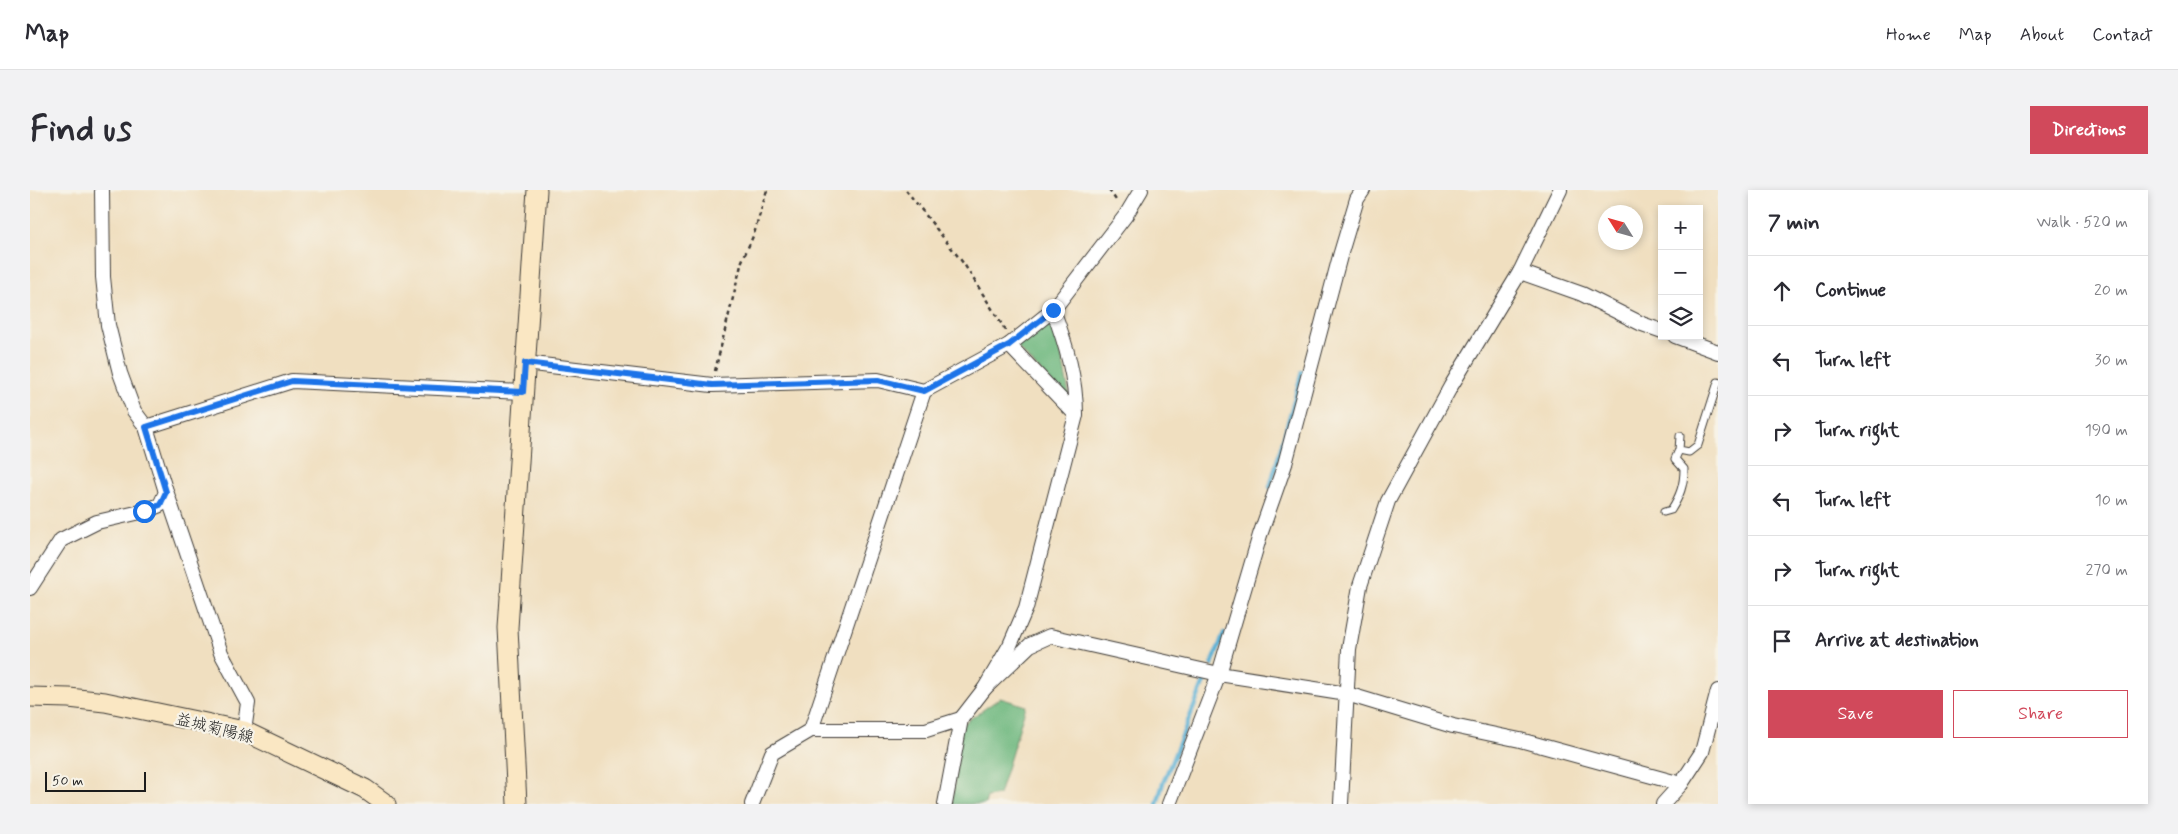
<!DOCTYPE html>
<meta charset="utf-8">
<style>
:root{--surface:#fff;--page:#f2f2f3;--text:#2b2b33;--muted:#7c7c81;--line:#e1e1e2;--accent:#d1495b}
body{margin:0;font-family:Mynerve,"Klee One",sans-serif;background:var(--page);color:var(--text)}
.controls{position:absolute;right:15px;top:15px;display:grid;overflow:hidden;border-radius:0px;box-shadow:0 2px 8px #0003}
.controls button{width:45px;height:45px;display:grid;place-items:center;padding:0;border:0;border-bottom:1px solid var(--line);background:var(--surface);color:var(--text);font:25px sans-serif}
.compass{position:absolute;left:1568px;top:15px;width:45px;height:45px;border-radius:50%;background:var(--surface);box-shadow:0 2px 8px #0003;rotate:307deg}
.scale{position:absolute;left:15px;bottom:12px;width:101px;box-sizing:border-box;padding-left:5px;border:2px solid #1c1c1c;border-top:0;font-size:14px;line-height:18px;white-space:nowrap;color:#1c1c1c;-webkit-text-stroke:4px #f7f3e8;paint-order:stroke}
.stop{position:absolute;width:15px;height:15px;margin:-11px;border:4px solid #1a73e8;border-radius:50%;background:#fff}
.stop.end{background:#1a73e8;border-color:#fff;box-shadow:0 1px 5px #0008}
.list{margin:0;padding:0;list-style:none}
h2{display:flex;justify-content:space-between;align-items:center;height:65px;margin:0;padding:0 20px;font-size:21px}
h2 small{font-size:16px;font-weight:400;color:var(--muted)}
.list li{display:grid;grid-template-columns:32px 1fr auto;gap:15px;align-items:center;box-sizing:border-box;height:70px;padding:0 20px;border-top:1px solid var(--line)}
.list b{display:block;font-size:19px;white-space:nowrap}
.list em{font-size:16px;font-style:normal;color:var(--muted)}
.actions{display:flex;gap:10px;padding:15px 20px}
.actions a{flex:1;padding:11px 0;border:1px solid var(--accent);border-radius:0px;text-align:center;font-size:18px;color:var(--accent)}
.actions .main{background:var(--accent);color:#fff}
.icon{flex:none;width:28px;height:28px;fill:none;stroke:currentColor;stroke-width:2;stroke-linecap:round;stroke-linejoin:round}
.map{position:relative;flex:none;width:1688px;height:614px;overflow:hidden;border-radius:0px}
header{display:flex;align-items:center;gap:30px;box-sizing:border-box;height:70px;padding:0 25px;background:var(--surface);border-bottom:1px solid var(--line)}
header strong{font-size:24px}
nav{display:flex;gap:28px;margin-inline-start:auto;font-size:18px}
.intro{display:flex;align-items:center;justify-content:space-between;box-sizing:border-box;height:120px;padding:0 30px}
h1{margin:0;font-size:35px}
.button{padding:12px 22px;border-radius:0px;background:var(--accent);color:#fff;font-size:18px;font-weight:700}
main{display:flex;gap:30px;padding:0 30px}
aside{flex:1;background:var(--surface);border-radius:0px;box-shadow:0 2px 8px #0003}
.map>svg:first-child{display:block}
.forest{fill:#6eb87f;stroke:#456a4e}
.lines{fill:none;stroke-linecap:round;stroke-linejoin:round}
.stream{stroke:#57afd4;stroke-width:4.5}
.lane-casing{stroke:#3c3935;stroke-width:9}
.street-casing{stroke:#3c3935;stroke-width:16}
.secondary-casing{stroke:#3c3935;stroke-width:21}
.path{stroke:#3c3935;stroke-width:2.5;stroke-dasharray:4 4;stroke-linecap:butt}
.lane{stroke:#fff;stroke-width:7}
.street{stroke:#fff;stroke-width:14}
.secondary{stroke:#fae7c3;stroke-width:19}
.route{stroke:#1a73e8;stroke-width:6}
.labels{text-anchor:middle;stroke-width:4.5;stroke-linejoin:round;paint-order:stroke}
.street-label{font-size:16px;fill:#1c1c1c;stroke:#f7f3e8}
</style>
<header>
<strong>Map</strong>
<nav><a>Home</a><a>Map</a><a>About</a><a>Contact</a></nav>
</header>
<div class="intro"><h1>Find us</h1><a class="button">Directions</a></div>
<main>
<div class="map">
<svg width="1688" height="614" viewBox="0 0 1688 614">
<rect width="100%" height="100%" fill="#f7f3e8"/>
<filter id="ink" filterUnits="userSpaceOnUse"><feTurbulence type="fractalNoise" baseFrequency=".02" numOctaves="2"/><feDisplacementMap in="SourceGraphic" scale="10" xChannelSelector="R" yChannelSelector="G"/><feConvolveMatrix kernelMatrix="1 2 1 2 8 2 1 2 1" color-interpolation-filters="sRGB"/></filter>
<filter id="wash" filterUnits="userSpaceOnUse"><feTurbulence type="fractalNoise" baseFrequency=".0096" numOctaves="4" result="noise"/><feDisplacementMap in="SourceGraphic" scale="20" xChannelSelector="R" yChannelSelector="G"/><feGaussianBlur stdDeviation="1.12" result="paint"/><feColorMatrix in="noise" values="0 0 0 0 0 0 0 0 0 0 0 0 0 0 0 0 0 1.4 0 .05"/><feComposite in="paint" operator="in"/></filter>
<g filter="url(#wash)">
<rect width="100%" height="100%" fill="#f0dfc0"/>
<g class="forest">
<path d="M 1018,129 L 1026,138 L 1041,213 L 985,155 Z"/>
<path d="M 970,508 L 996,516 L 969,605 L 957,607 L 955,614 L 922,614 L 930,536 Z"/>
</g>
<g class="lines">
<g class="stream">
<path d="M 1240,297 L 1272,182"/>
<path d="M 1182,474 L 1194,443"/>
<path d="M 1127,614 L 1133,593 L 1176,487"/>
</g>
</g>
</g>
<g filter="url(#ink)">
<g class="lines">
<defs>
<g id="lane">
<path d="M 1650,246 L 1649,260 L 1659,262 L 1668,255 L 1688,192"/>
<path d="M 1634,322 L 1641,320 C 1650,306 1654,295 1654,279 L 1645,269 L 1649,260"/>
</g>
<g id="street">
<path d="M 1490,82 L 1552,104 L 1612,134 L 1632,141"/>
<path d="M 1023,120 C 1036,154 1046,188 1046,225"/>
<path d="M 1645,146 L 1688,162"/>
<path d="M 495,173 L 682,195 L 848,190 L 894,201 L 979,155 L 1023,120 L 1096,25 L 1111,0"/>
<path d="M 116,237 L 262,191 L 493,202"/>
<path d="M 135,298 L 191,463 L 218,513 L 214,541"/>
<path d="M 0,398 L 31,350 L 67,332 L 115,321 L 130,315 L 136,302 L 116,237 L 104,221 L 90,183 L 78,135 L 73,87 L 72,0"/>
<path d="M 955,498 L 1000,455 L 1020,446 L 1189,484 L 1317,504 L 1423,536 L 1490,550 L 1651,594"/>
<path d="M 781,540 L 894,201"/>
<path d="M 722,614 L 742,563 L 781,540 L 896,540 L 931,529"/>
<path d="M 915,614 L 931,529 L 955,498 L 980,455 L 996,418 L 1046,225 L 979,155"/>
<path d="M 1139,614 L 1189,484 L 1230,345 L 1255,274 L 1310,66 L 1327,9 L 1333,0"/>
<path d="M 1311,614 L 1319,459 L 1330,396 L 1358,311 L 1421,196 L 1490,82 L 1530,0"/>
<path d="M 1633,614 L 1651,594 L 1672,562 L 1688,501"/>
</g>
<g id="secondary">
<path d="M 0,507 L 39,508 L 75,512 L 214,541 L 335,599 L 356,614"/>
<path d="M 487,614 L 478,438 L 507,0"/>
</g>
</defs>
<use href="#lane" class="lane-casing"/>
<use href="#street" class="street-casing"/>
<use href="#secondary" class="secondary-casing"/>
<g class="path">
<path d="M 876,0 L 934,74 L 976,141"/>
<path d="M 1079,0 L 1088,13"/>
<path d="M 685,181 L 712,71 L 724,44 L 737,0"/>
</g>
<use href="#lane" class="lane"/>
<use href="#street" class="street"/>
<use href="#secondary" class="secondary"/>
</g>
</g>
<g class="lines" filter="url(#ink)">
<path class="route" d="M 114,321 L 130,315 L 136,302 L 116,237 L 262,191 L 493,202 L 495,173 L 682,195 L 848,190 L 894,201 L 979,155 L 1023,120"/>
</g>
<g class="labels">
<g class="street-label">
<text transform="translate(185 537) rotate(14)" y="6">益城菊陽線</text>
</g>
</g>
</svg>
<div class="controls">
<button>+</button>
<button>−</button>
<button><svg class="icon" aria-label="layers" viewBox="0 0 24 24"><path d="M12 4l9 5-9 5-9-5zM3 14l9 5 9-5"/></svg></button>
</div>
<svg class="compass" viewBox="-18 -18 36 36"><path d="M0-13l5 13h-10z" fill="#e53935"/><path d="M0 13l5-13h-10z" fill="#7c7c81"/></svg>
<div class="scale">50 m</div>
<div class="stop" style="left:114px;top:321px"></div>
<div class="stop end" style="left:1023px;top:120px"></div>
</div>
<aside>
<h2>7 min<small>Walk · 520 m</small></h2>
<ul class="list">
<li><svg class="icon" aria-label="ahead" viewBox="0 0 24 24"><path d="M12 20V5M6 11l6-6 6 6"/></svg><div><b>Continue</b></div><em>20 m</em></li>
<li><svg class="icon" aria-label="left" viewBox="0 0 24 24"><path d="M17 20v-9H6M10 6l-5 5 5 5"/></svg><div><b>Turn left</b></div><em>30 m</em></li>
<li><svg class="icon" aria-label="right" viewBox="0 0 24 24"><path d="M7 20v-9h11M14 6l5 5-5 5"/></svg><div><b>Turn right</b></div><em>190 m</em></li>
<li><svg class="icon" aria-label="left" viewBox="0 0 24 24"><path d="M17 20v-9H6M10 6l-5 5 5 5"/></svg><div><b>Turn left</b></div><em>10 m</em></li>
<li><svg class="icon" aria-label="right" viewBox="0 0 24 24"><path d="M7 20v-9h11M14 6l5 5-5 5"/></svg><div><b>Turn right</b></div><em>270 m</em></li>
<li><svg class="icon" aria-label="arrive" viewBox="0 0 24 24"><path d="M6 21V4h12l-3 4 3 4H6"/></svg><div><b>Arrive at destination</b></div></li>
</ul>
<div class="actions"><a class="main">Save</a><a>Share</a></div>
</aside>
</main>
